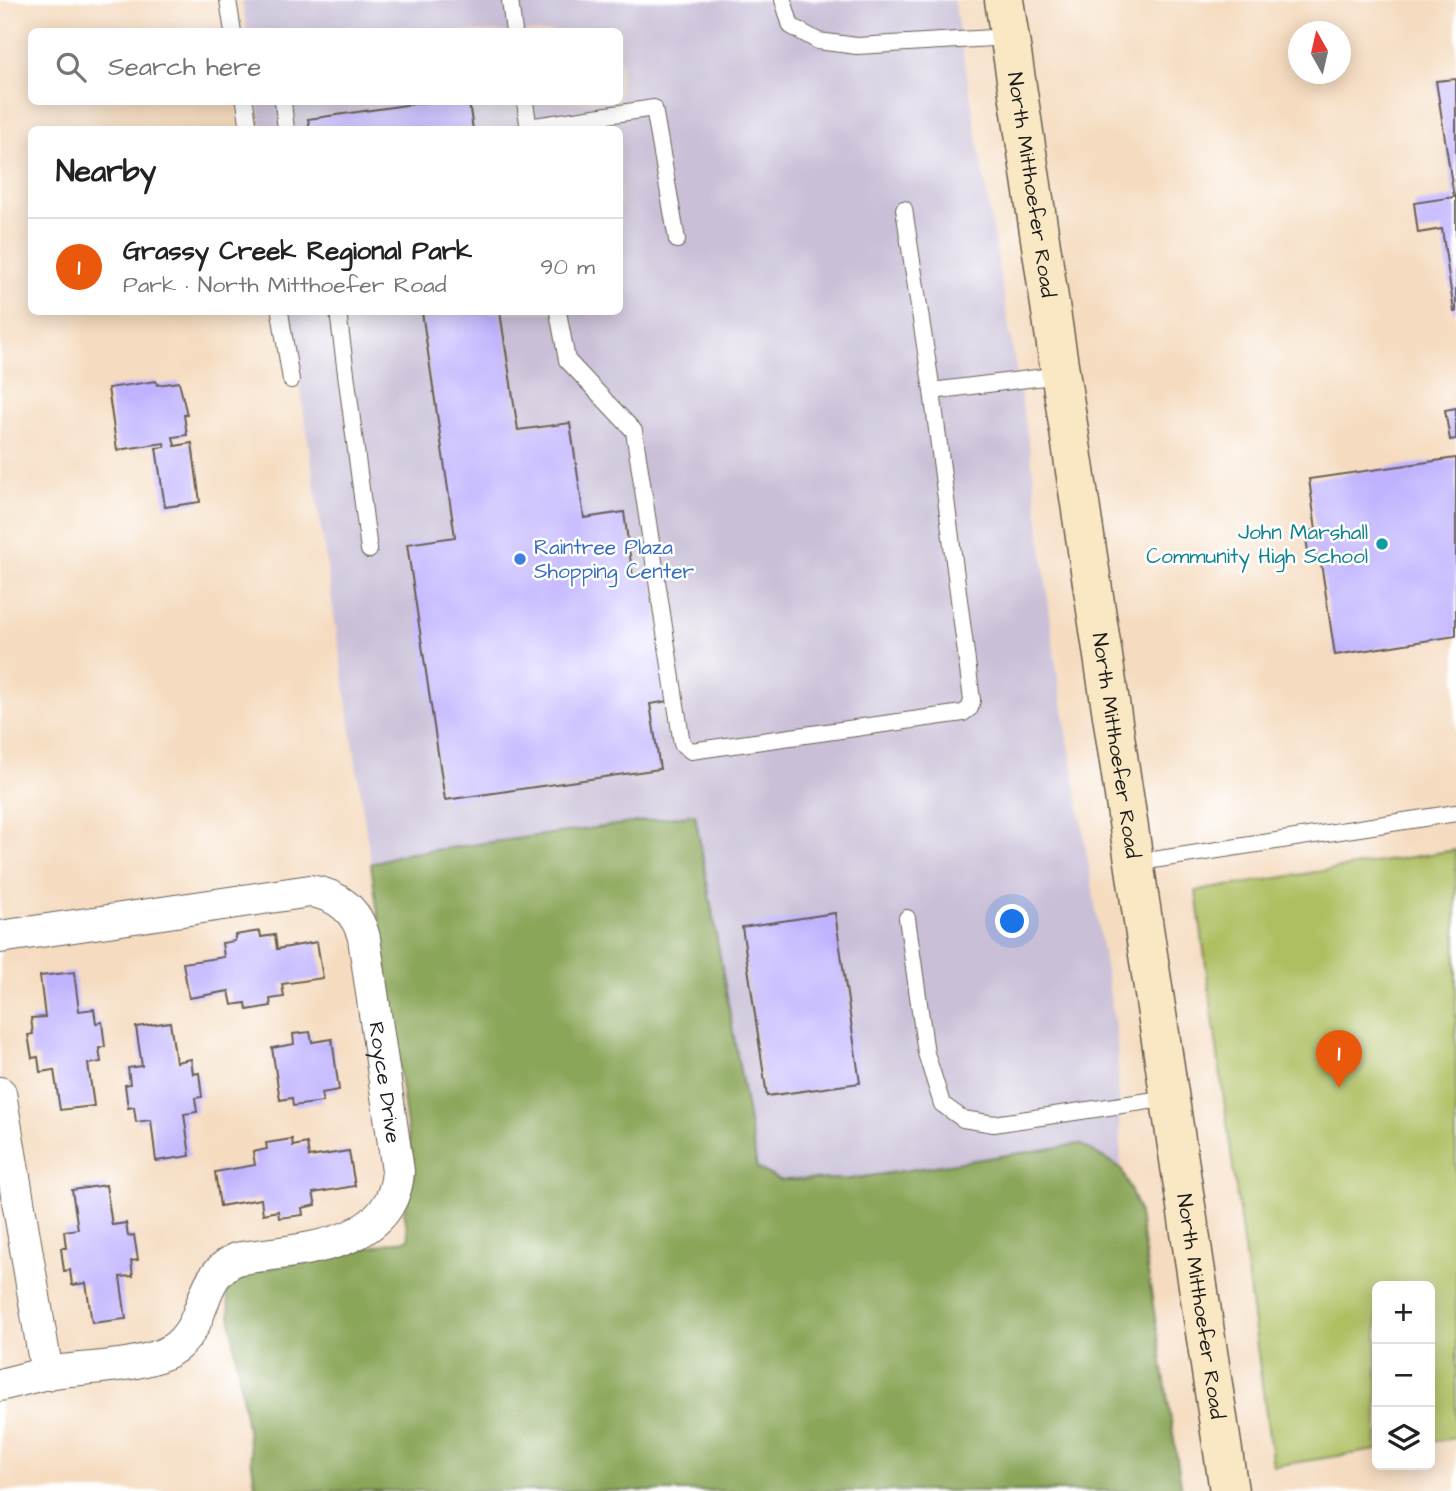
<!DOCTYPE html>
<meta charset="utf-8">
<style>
:root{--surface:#fff;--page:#f6f6f6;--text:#222;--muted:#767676;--line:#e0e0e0;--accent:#ea580c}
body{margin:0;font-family:"Architects Daughter",sans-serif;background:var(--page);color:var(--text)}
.controls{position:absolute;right:21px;bottom:21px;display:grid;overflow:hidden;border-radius:10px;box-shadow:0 4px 18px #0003}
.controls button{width:63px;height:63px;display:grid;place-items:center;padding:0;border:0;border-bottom:2px solid var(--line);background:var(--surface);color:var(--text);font:35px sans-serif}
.compass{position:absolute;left:1288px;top:21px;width:63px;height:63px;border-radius:50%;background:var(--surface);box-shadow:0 4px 18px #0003;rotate:352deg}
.you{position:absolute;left:1013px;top:922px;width:24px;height:24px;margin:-18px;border:5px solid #fff;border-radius:50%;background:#1a73e8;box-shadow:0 0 0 10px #1a73e833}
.badge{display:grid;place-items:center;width:46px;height:46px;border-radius:50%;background:var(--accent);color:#fff;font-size:23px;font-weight:700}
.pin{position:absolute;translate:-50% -58px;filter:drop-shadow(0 2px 4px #0008)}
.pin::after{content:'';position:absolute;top:37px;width:24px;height:21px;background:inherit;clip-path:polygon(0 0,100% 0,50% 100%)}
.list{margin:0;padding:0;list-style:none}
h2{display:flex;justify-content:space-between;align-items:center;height:91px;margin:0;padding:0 28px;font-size:30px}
h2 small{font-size:23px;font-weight:400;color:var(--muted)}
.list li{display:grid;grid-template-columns:46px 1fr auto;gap:21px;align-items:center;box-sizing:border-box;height:98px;padding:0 28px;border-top:2px solid var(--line)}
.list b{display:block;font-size:26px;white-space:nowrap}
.list p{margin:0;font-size:23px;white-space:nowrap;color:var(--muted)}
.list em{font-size:23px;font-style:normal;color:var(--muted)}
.icon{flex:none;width:38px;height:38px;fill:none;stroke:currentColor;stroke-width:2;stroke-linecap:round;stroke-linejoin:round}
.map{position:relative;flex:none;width:1456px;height:1491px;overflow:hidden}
.search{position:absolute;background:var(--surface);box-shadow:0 4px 18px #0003;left:28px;top:28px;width:595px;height:77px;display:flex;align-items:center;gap:18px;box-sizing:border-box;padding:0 24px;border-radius:10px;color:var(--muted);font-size:26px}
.panel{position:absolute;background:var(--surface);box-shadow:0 4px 18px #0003;left:28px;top:126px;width:595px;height:189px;border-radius:10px}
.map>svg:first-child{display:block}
.industrial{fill:#c9bfd7}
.green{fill:#aebf62;stroke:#656e3f;stroke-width:2}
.forest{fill:#8aa658;stroke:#53613a;stroke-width:2}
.building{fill:#c0b2fe}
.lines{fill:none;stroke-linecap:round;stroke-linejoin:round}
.lane-casing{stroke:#685f55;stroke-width:18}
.street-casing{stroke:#685f55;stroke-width:34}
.secondary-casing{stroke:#685f55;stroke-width:41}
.lane{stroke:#fff;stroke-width:16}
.street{stroke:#fff;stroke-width:32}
.secondary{stroke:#fae7c3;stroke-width:38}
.culture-dot{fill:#0f9aa8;stroke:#fff;stroke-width:2.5}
.shop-dot{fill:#3f7fe0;stroke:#fff;stroke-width:2.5}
.labels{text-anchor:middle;stroke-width:5;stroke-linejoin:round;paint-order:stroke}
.street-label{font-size:21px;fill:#1c1c1c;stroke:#fff}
.culture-label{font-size:21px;fill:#0d838f;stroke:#fff;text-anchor:end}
.shop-label{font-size:21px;fill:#366cbe;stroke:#fff;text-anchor:start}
</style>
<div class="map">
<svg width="1456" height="1491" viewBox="0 0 1456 1491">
<rect width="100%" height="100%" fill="#fff"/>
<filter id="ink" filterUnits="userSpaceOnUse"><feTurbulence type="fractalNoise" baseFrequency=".0143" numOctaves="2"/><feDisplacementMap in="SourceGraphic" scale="14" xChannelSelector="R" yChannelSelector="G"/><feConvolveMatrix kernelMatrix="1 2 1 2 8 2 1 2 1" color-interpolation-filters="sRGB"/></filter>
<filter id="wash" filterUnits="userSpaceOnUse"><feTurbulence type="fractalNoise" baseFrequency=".00686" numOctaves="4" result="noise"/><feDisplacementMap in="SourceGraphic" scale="28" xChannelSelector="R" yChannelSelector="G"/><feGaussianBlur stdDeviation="1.57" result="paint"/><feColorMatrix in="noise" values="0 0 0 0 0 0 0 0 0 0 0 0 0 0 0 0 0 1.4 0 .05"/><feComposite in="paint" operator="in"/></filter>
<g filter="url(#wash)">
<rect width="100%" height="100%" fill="#f5dbbf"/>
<path class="industrial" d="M 242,0 L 954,0 L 1032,463 L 1056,666 L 1117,1038 L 1121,1168 L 1079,1144 L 850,1179 L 779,1180 L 757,1168 L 695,814 L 398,855 L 371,864 L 289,312 L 620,312 L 620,130 L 262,129 L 258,102 L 620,102 L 620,32 L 247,31 Z"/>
<path class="green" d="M 1456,850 L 1456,1438 L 1430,1442 L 1430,1286 L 1377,1286 L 1377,1450 L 1273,1466 L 1196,891 Z"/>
<path class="forest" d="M 695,814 L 757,1168 L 779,1180 L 850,1179 L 1080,1144 L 1121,1168 L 1138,1208 L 1182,1491 L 256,1491 L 226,1288 L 242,1274 L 409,1239 L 404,1211 L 414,1178 L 371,864 L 398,855 Z"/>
<g id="blocks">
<g class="building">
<path d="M 1456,79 L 1456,312 L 1454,312 L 1442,229 L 1418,233 L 1414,203 L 1454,197 L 1436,81 Z"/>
<path d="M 427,102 L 469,102 L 473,130 L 310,130 L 308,119 Z"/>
<path d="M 422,312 L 500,312 L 518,430 L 570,423 L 584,518 L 624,512 L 633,578 L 651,575 L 669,701 L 650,704 L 660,769 L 445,800 L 407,544 L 455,537 Z"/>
<path d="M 156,381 L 157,385 L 179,382 L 187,415 L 184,415 L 187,435 L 173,437 L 175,446 L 192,443 L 200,502 L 165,507 L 156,448 L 165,447 L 164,443 L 117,450 L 108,388 Z"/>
<path d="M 1456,408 L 1456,439 L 1450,440 L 1445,410 Z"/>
<path d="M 1456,458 L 1456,636 L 1335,655 L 1320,556 L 1309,558 L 1305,532 L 1316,530 L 1309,479 Z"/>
<path d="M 835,913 L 860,1083 L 767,1096 L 742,927 Z"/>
<path d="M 260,931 L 261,937 L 275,935 L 277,949 L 317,942 L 323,978 L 282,984 L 284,997 L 270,999 L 271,1006 L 247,1010 L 246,1003 L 232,1005 L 229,991 L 189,998 L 183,963 L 224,957 L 222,943 L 235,941 L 235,935 Z"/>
<path d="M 74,972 L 79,1011 L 94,1009 L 96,1023 L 102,1022 L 105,1047 L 99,1048 L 101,1062 L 88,1064 L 94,1106 L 60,1110 L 54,1070 L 40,1072 L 38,1057 L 32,1058 L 28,1035 L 33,1034 L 31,1018 L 45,1017 L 40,976 Z"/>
<path d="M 170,1022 L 176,1062 L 191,1059 L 193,1074 L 199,1073 L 202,1097 L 195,1098 L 197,1112 L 184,1114 L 190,1156 L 156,1161 L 151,1120 L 136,1122 L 134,1107 L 128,1108 L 125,1085 L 130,1084 L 128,1068 L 142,1066 L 136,1027 Z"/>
<path d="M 310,1032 L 312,1042 L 332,1039 L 339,1090 L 321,1093 L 323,1102 L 293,1106 L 292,1098 L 280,1100 L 272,1048 L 294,1044 L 293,1034 Z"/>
<path d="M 292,1139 L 293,1146 L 307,1143 L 309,1157 L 349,1151 L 355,1186 L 313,1193 L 316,1205 L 302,1208 L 303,1215 L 279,1218 L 278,1211 L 263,1214 L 261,1199 L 220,1206 L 215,1172 L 255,1165 L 253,1152 L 267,1149 L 266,1143 Z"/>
<path d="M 106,1185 L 112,1225 L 126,1223 L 128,1236 L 134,1235 L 138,1260 L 131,1261 L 133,1276 L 120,1277 L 126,1319 L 92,1323 L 86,1283 L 72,1285 L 70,1270 L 64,1271 L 61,1248 L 66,1248 L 64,1231 L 78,1229 L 72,1190 Z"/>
</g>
</g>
</g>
<g filter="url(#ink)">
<use href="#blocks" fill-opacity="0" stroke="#685f55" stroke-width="2"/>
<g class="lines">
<defs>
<g id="lane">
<path d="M 228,0 L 233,32"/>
<path d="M 510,0 L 514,32"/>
<path d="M 783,0 L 791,26 L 818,41 L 857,46 L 1009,37"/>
<path d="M 245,102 L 249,130"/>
<path d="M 283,102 L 286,130"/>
<path d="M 525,102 L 529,130"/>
<path d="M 528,127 L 654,108 L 677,240"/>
<path d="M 904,209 L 932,391"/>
<path d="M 280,312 L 291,380"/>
<path d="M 338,312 L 369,550"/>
<path d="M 558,312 L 567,360 L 634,431 L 682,744 L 691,751 L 963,713 L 970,708 L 972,700 L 932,391 L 1060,375"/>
<path d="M 1134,863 L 1456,813"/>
<path d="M 907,918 L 926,1053 L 942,1104 L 963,1119 L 994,1124 L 1169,1098"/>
</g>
<g id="street">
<path id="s1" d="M 0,937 L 310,891 C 338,895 357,910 364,938 L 398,1171 C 393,1251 295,1249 236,1259 C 196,1279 209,1318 178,1345 C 153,1368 81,1367 47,1373 C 31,1377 16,1381 0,1385"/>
<path d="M 0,1093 L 47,1374"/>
</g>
<g id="secondary">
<path id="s2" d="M 1004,0 L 1229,1491"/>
</g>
</defs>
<use href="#lane" class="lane-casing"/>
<use href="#street" class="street-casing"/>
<use href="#secondary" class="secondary-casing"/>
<use href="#lane" class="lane"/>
<use href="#street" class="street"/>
<use href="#secondary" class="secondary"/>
</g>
</g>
<circle class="culture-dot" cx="1382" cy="544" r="7"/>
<circle class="shop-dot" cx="520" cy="559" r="7"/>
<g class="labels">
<g class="street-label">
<text dy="7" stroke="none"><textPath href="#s2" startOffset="187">North Mitthoefer Road</textPath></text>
<text dy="7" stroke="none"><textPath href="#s2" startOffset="754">North Mitthoefer Road</textPath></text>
<text dy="7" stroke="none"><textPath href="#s1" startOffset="536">Royce Drive</textPath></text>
<text dy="7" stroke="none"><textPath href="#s2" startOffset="1321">North Mitthoefer Road</textPath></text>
</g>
<g class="culture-label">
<text x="1368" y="539">John Marshall<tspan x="1368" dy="24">Community High School</tspan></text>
</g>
<g class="shop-label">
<text x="534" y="554">Raintree Plaza<tspan x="534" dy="24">Shopping Center</tspan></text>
</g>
</g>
</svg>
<div class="controls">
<button>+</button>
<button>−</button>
<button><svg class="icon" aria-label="layers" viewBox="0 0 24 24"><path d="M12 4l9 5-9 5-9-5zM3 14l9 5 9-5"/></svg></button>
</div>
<svg class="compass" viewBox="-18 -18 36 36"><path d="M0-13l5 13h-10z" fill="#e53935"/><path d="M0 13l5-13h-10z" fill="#767676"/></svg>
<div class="you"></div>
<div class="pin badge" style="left:1339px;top:1088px">1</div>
<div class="search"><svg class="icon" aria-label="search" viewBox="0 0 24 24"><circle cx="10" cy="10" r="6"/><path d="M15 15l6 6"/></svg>Search here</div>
<section class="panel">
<h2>Nearby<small></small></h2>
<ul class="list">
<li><span class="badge">1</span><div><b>Grassy Creek Regional Park</b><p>Park · North Mitthoefer Road</p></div><em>90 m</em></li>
</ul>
</section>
</div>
